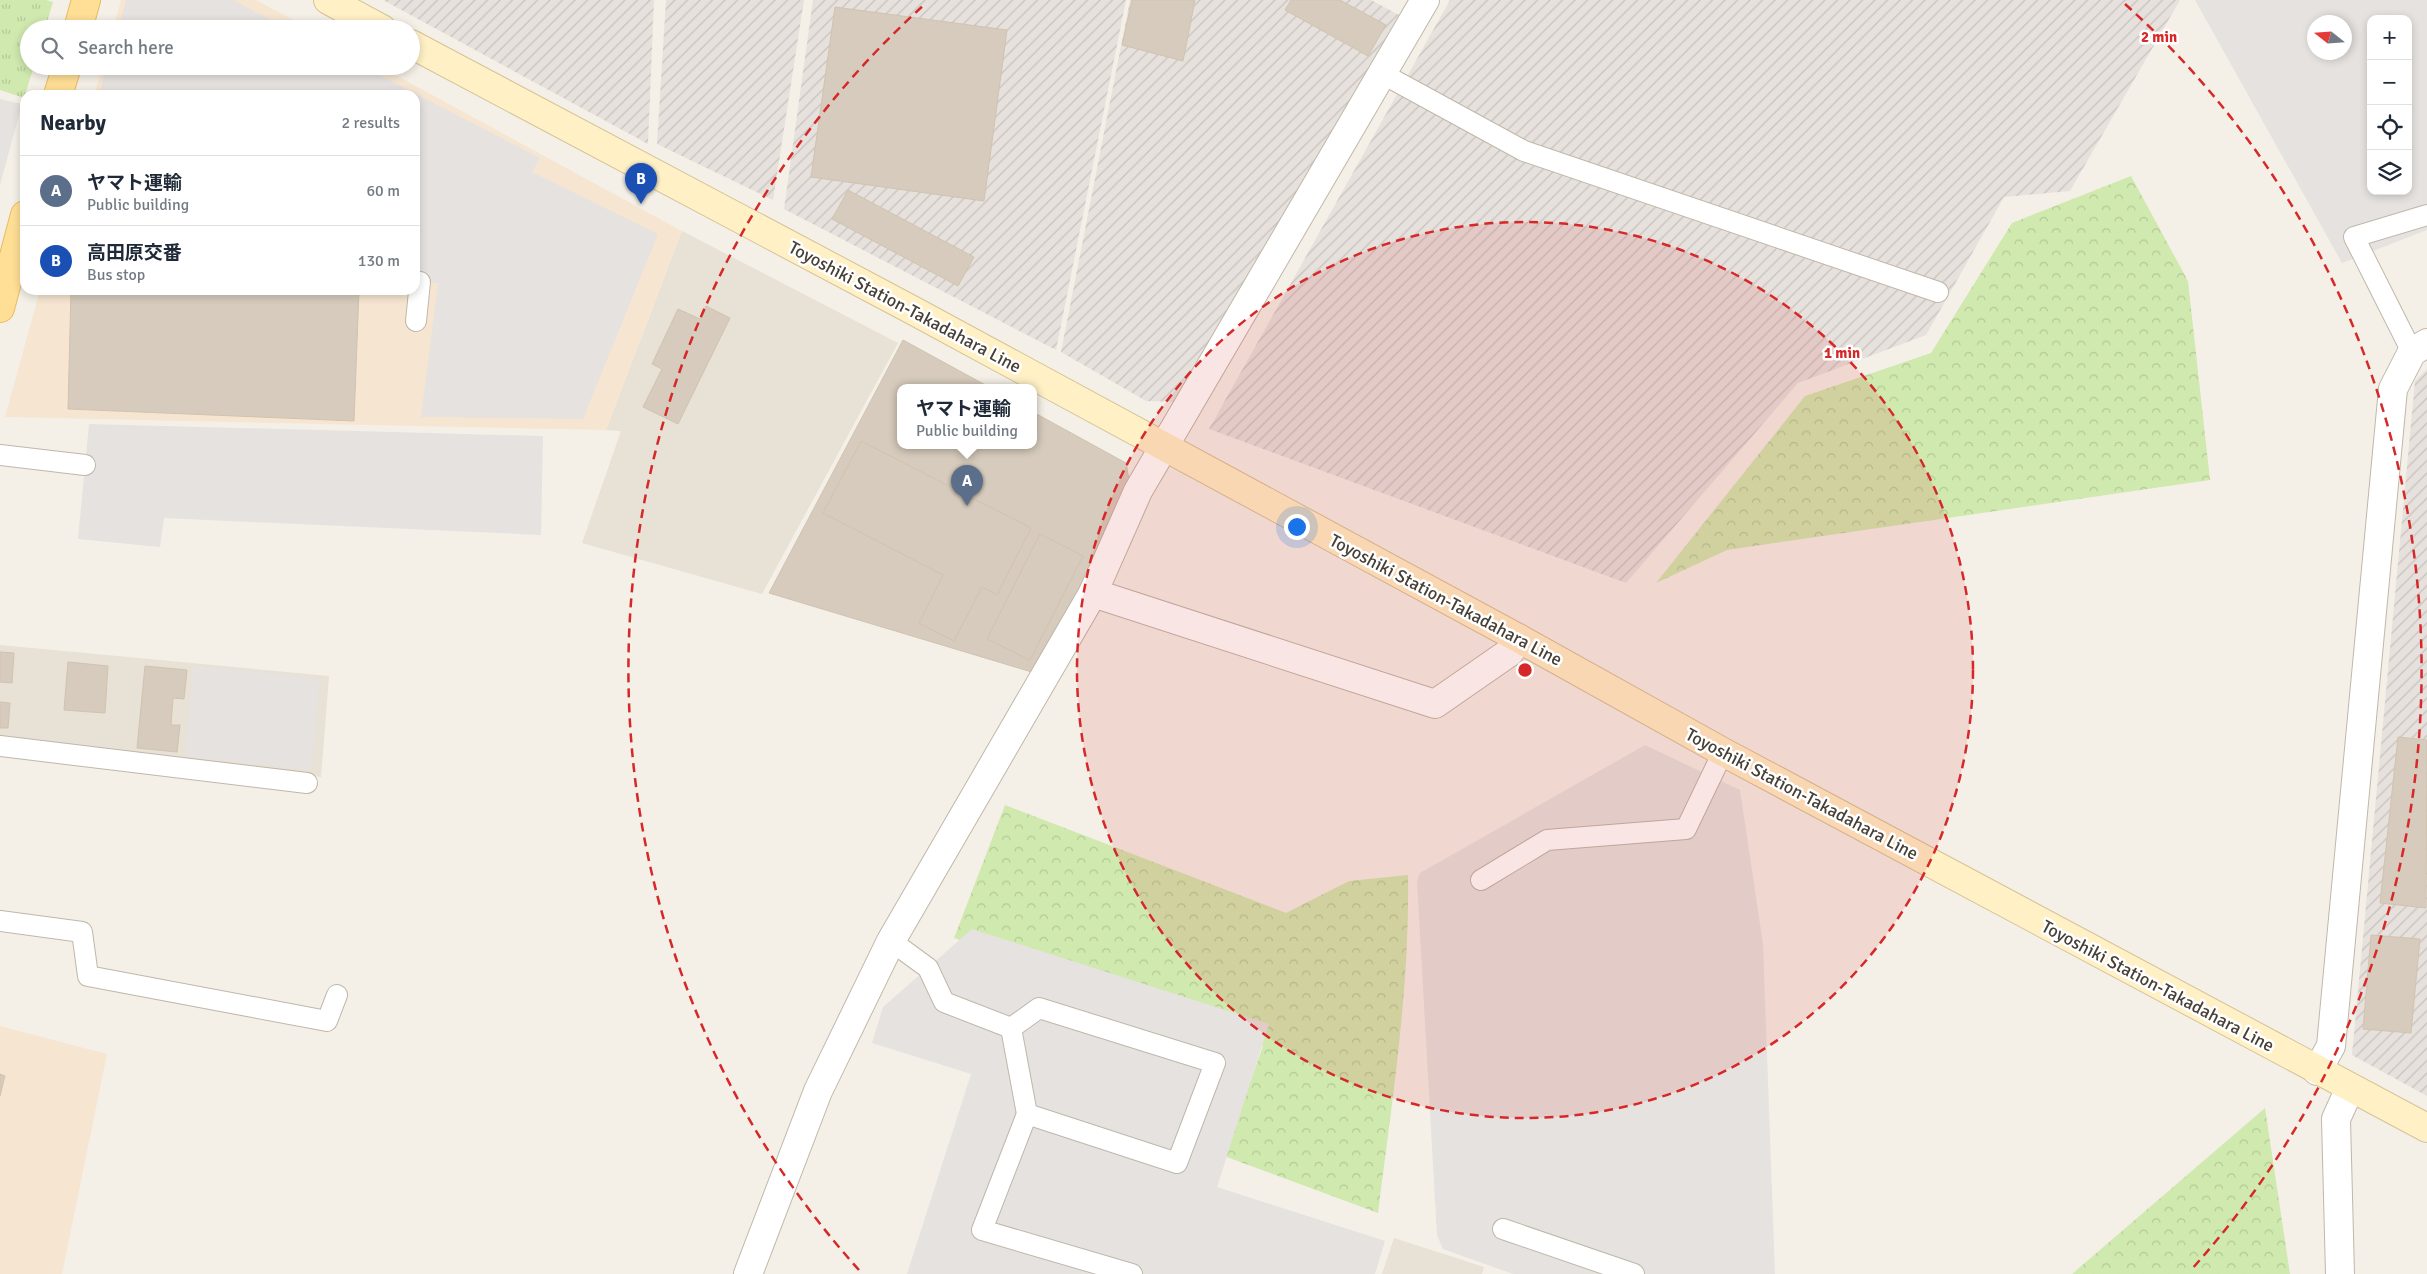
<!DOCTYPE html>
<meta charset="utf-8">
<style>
:root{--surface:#fff;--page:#f2f2f3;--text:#1f2937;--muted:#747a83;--line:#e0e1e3;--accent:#db2777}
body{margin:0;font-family:Signika,"Noto Sans JP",sans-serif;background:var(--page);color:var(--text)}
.controls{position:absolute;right:15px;top:15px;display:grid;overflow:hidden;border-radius:10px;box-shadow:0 2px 8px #0003}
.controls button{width:45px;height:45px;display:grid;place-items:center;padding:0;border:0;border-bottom:1px solid var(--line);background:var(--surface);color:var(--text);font:25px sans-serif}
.compass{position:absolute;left:2307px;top:15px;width:45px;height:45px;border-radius:50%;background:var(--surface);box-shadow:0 2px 8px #0003;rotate:287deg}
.you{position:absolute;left:1296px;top:526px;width:18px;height:18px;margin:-12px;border:4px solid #fff;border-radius:50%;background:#1a73e8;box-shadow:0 0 0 8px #1a73e833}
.badge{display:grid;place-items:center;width:32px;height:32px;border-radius:50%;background:var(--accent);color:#fff;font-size:16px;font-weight:700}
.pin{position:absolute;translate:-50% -41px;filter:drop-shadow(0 1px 2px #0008)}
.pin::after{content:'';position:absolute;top:26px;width:18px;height:15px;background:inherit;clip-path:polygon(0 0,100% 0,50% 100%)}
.popup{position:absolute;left:897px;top:384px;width:140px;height:65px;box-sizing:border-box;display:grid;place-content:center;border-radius:10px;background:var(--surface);filter:drop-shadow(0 1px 4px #0005);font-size:16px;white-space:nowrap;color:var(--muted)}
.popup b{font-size:19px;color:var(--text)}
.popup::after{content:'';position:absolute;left:50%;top:100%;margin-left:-10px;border:10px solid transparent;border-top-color:var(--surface)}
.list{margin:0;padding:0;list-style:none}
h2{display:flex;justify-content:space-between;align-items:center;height:65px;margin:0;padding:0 20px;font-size:21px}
h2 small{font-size:16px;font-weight:400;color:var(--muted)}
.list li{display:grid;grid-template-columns:32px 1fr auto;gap:15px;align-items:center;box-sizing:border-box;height:70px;padding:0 20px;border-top:1px solid var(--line)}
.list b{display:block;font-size:19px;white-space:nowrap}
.list p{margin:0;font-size:16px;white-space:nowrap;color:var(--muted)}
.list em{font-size:16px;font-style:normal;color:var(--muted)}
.icon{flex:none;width:28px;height:28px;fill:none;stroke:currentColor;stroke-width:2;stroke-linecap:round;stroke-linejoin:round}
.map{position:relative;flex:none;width:2427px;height:1274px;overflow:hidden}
.search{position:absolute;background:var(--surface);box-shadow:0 2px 8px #0003;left:20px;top:20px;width:400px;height:55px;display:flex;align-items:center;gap:12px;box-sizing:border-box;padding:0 18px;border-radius:28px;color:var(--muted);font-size:19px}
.panel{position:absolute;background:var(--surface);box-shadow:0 2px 8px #0003;left:20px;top:90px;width:400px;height:205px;border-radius:15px}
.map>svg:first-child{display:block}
.residential{fill:#e8e1d5}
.commercial{fill:#f6e6d1}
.industrial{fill:url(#industrial-furrows)}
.grass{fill:url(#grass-tufts)}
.forest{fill:url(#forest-crowns)}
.parking{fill:#e5e2df;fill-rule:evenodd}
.building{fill:#d6cbbc;stroke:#d1c3af}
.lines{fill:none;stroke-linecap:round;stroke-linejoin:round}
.lane-casing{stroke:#c0b7a9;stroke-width:22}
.street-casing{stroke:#c0b7a9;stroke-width:30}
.secondary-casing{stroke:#d5c396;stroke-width:30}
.primary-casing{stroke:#e7bb62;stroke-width:30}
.lane{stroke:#fff;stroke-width:20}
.street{stroke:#fff;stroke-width:28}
.secondary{stroke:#fff0c6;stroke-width:28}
.primary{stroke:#ffde95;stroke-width:28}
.ring{fill:none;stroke:#d62828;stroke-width:2.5;stroke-dasharray:9 6}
.labels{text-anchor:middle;stroke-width:5;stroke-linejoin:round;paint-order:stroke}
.street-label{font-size:18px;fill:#474036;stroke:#fff}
.centre{fill:#d62828;stroke:#fff;stroke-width:2.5}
.ring-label{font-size:15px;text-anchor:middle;font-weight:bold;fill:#d62828;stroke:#fff;stroke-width:5;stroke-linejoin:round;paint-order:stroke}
</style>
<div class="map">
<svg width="2427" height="1274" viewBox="0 0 2427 1274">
<defs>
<pattern id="industrial-furrows" width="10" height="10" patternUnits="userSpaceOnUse" patternTransform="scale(1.25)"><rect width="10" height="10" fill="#e6e1dc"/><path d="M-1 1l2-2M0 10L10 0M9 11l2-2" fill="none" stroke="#c7c2bd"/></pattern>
<pattern id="grass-tufts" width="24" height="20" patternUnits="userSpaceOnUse" patternTransform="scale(1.25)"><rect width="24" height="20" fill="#d0e9af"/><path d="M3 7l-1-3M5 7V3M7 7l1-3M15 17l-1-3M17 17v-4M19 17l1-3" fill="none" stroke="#b4c997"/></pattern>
<pattern id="forest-crowns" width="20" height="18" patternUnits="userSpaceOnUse" patternTransform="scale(1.25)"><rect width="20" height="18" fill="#d0e9af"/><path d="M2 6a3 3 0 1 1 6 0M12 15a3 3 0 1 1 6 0" fill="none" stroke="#b4c997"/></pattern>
</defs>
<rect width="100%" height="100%" fill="#f4f0e7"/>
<g class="residential">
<path d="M 682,231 L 898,343 L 762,594 L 582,543 L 621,431 L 606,430 Z"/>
<path d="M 0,645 L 329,676 L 321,777 L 0,736 Z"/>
<path d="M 1394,1238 L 1484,1267 L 1482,1274 L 1382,1274 Z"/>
</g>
<g class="commercial">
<path d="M 121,0 L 256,0 L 310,29 L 113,29 Z"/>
<path d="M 103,66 L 379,66 L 682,231 L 606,430 L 5,417 L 40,290 L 415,290 L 415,95 L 94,95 Z"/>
<path d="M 0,1026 L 107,1054 L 62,1274 L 0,1274 Z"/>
</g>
<g class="industrial">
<path d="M 383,0 L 654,0 L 648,144 Z"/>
<path d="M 666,0 L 804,0 L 773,200 L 657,144 Z"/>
<path d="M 813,0 L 1126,0 L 1056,350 L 784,209 Z"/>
<path d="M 1130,0 L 1371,0 L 1399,15 L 1179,402 L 1146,401 L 1061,352 Z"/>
<path d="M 1450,0 L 2180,0 L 2070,191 L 2004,197 L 1926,335 L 1798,383 L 1626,583 L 1209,429 Z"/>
<path d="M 2427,369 L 2427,1096 L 2352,1055 L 2415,381 Z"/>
</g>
<path class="grass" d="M 0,0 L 46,0 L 53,2 L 45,29 L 29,29 L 29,66 L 34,66 L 24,98 L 0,90 Z"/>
<g class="forest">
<path d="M 2131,176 L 2188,281 L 2210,480 L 1727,550 L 1656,583 L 1805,396 L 1931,353 L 2012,223 Z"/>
<path d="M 1005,805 L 1286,913 L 1349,881 L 1408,875 C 1410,988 1392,1101 1378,1213 L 1224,1156 L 1263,1046 L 954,938 Z"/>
<path d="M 2265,1108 L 2290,1274 L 2072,1274 Z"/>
</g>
<g class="parking">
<path d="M 126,0 L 233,0 L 289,29 L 118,29 Z"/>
<path d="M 2195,0 L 2427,0 L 2427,230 L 2342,263 ZM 2371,19 L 2408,19 L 2408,191 L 2371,191 ZM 2314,22 L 2344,22 L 2344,52 L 2314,52 Z"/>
<path d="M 107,66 L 362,66 L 540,158 L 532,172 L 658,234 L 583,419 L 421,417 L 438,283 L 415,282 L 415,95 L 99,95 Z"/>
<path d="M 0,99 L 22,104 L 0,185 Z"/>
<path d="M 89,424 L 543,436 L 541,535 L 164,518 L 160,547 L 78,539 Z"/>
<path d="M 194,665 L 320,679 L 311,770 L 185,757 Z"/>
<path d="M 1645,745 L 1740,790 L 1763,944 L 1775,1274 L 1513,1274 L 1443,1249 L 1437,1235 L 1417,881 L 1420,873 Z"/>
<path d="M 972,929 L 1269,1024 L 1217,1187 L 1385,1241 L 1375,1274 L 907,1274 L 971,1074 L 872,1043 L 883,1007 Z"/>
</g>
<g class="building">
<path d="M 1132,0 L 1195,0 L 1183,61 L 1122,45 Z"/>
<path d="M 1291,0 L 1340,0 L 1386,25 L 1368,56 L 1285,10 Z"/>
<path d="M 835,7 L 1007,30 L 984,201 L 811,177 Z"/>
<path d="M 848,190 L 974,257 L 958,286 L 832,219 Z"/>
<path d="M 71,290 L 359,290 L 354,421 L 68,409 Z"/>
<path d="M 706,306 L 730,318 L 678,424 L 643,407 L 662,369 L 652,364 L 678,309 L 700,319 Z"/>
<path d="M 903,340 L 989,387 L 901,387 L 901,445 L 1033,445 L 1033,412 L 1126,463 L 1130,485 L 1107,526 L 1096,565 L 1035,673 L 769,593 Z"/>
<path d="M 861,441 L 1031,528 L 997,595 L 982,587 L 954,641 L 919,623 L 943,575 L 823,513 Z"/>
<path d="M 1040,534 L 1083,556 L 1030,660 L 987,639 Z"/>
<path d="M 0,652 L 14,653 L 12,683 L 0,682 Z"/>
<path d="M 68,662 L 108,666 L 105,713 L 64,710 Z"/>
<path d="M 145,666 L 187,670 L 184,699 L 173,698 L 171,725 L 180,725 L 177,752 L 137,748 Z"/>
<path d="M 0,702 L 10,703 L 8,728 L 0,728 Z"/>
<path d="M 2398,737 L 2427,740 L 2426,908 L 2380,903 Z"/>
<path d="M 2371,935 L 2420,939 L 2411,1033 L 2363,1029 Z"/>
<path d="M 0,1074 L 5,1076 L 0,1096 Z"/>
</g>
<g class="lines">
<defs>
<g id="lane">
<path d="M 1381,73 L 1524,151 L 1938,292"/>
<path d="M 416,321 L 420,282"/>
<path d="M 2412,352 L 2354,237 L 2427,215"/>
<path d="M 0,455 L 85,465"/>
<path d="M 0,746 L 307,783"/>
<path d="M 1481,880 L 1547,840 L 1686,829 L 1723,752"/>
<path d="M 0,921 L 82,932 L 88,976 L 327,1021 L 337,995"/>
<path d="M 891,941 L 928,968 L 944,1002 L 1011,1028 L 1039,1008 L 1215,1063 L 1177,1163 L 1027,1114 L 1011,1028"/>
<path d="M 1027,1114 L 982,1230 L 1132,1274"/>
<path d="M 1503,1229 L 1634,1274"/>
</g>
<g id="street">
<path d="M 1093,593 L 1435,704 L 1510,652 L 1518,638"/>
<path d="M 2317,1071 L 2331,1046 L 2393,389 L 2412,352 L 2427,343"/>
<path d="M 748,1274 L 818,1091 L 891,941 L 1093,593 L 1138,491 L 1425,0"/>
<path d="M 2340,1274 L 2336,1119 L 2350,1088"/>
</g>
<g id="secondary">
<path d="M 328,0 L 382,29"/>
<path d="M 411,44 L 914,311 L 1518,638 L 1723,752 L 2427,1128"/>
</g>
<g id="primary">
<path d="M 78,29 L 86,0"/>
<path d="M 58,95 L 67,66"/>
<path d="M 0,308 L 25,215"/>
</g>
</defs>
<use href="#lane" class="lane-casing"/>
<use href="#street" class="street-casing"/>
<use href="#secondary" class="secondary-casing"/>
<use href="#primary" class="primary-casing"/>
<use href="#lane" class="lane"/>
<use href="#street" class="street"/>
<use href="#secondary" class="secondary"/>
<use href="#primary" class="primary"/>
</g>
<circle cx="1525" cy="670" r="448" fill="#d62828" fill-opacity=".12"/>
<g class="ring">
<circle cx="1525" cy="670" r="448"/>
<path d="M859 1270A896 896 0 0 1 925 4M2125 4A896 896 0 0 1 2191 1270"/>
</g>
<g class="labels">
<g class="street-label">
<text transform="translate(905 307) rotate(28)" y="6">Toyoshiki Station-Takadahara Line</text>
<text transform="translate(1446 600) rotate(28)" y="6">Toyoshiki Station-Takadahara Line</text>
<text transform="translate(1802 794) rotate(28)" y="6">Toyoshiki Station-Takadahara Line</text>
<text transform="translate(2158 986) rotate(28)" y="6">Toyoshiki Station-Takadahara Line</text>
</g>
</g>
<circle cx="1525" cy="670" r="8" class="centre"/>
<g class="ring-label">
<text x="2159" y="42">2 min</text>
<text x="1842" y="358">1 min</text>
</g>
</svg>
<div class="controls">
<button>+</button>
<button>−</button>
<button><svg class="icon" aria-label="locate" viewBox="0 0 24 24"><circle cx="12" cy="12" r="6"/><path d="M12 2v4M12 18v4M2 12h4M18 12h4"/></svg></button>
<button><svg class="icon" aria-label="layers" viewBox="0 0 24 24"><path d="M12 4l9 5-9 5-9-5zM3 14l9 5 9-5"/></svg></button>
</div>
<svg class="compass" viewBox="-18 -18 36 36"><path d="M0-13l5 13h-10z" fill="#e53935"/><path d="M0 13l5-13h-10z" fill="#747a83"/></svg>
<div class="you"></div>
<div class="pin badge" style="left:967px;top:506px;background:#5c6f8a">A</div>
<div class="popup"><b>ヤマト運輸</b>Public building</div>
<div class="pin badge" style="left:641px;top:204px;background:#1a4fb4">B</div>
<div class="search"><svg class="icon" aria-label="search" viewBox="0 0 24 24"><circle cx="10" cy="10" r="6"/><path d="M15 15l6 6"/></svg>Search here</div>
<section class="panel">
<h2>Nearby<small>2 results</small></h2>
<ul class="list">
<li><span class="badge" style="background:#5c6f8a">A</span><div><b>ヤマト運輸</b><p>Public building</p></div><em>60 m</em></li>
<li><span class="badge" style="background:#1a4fb4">B</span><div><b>高田原交番</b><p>Bus stop</p></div><em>130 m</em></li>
</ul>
</section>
</div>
